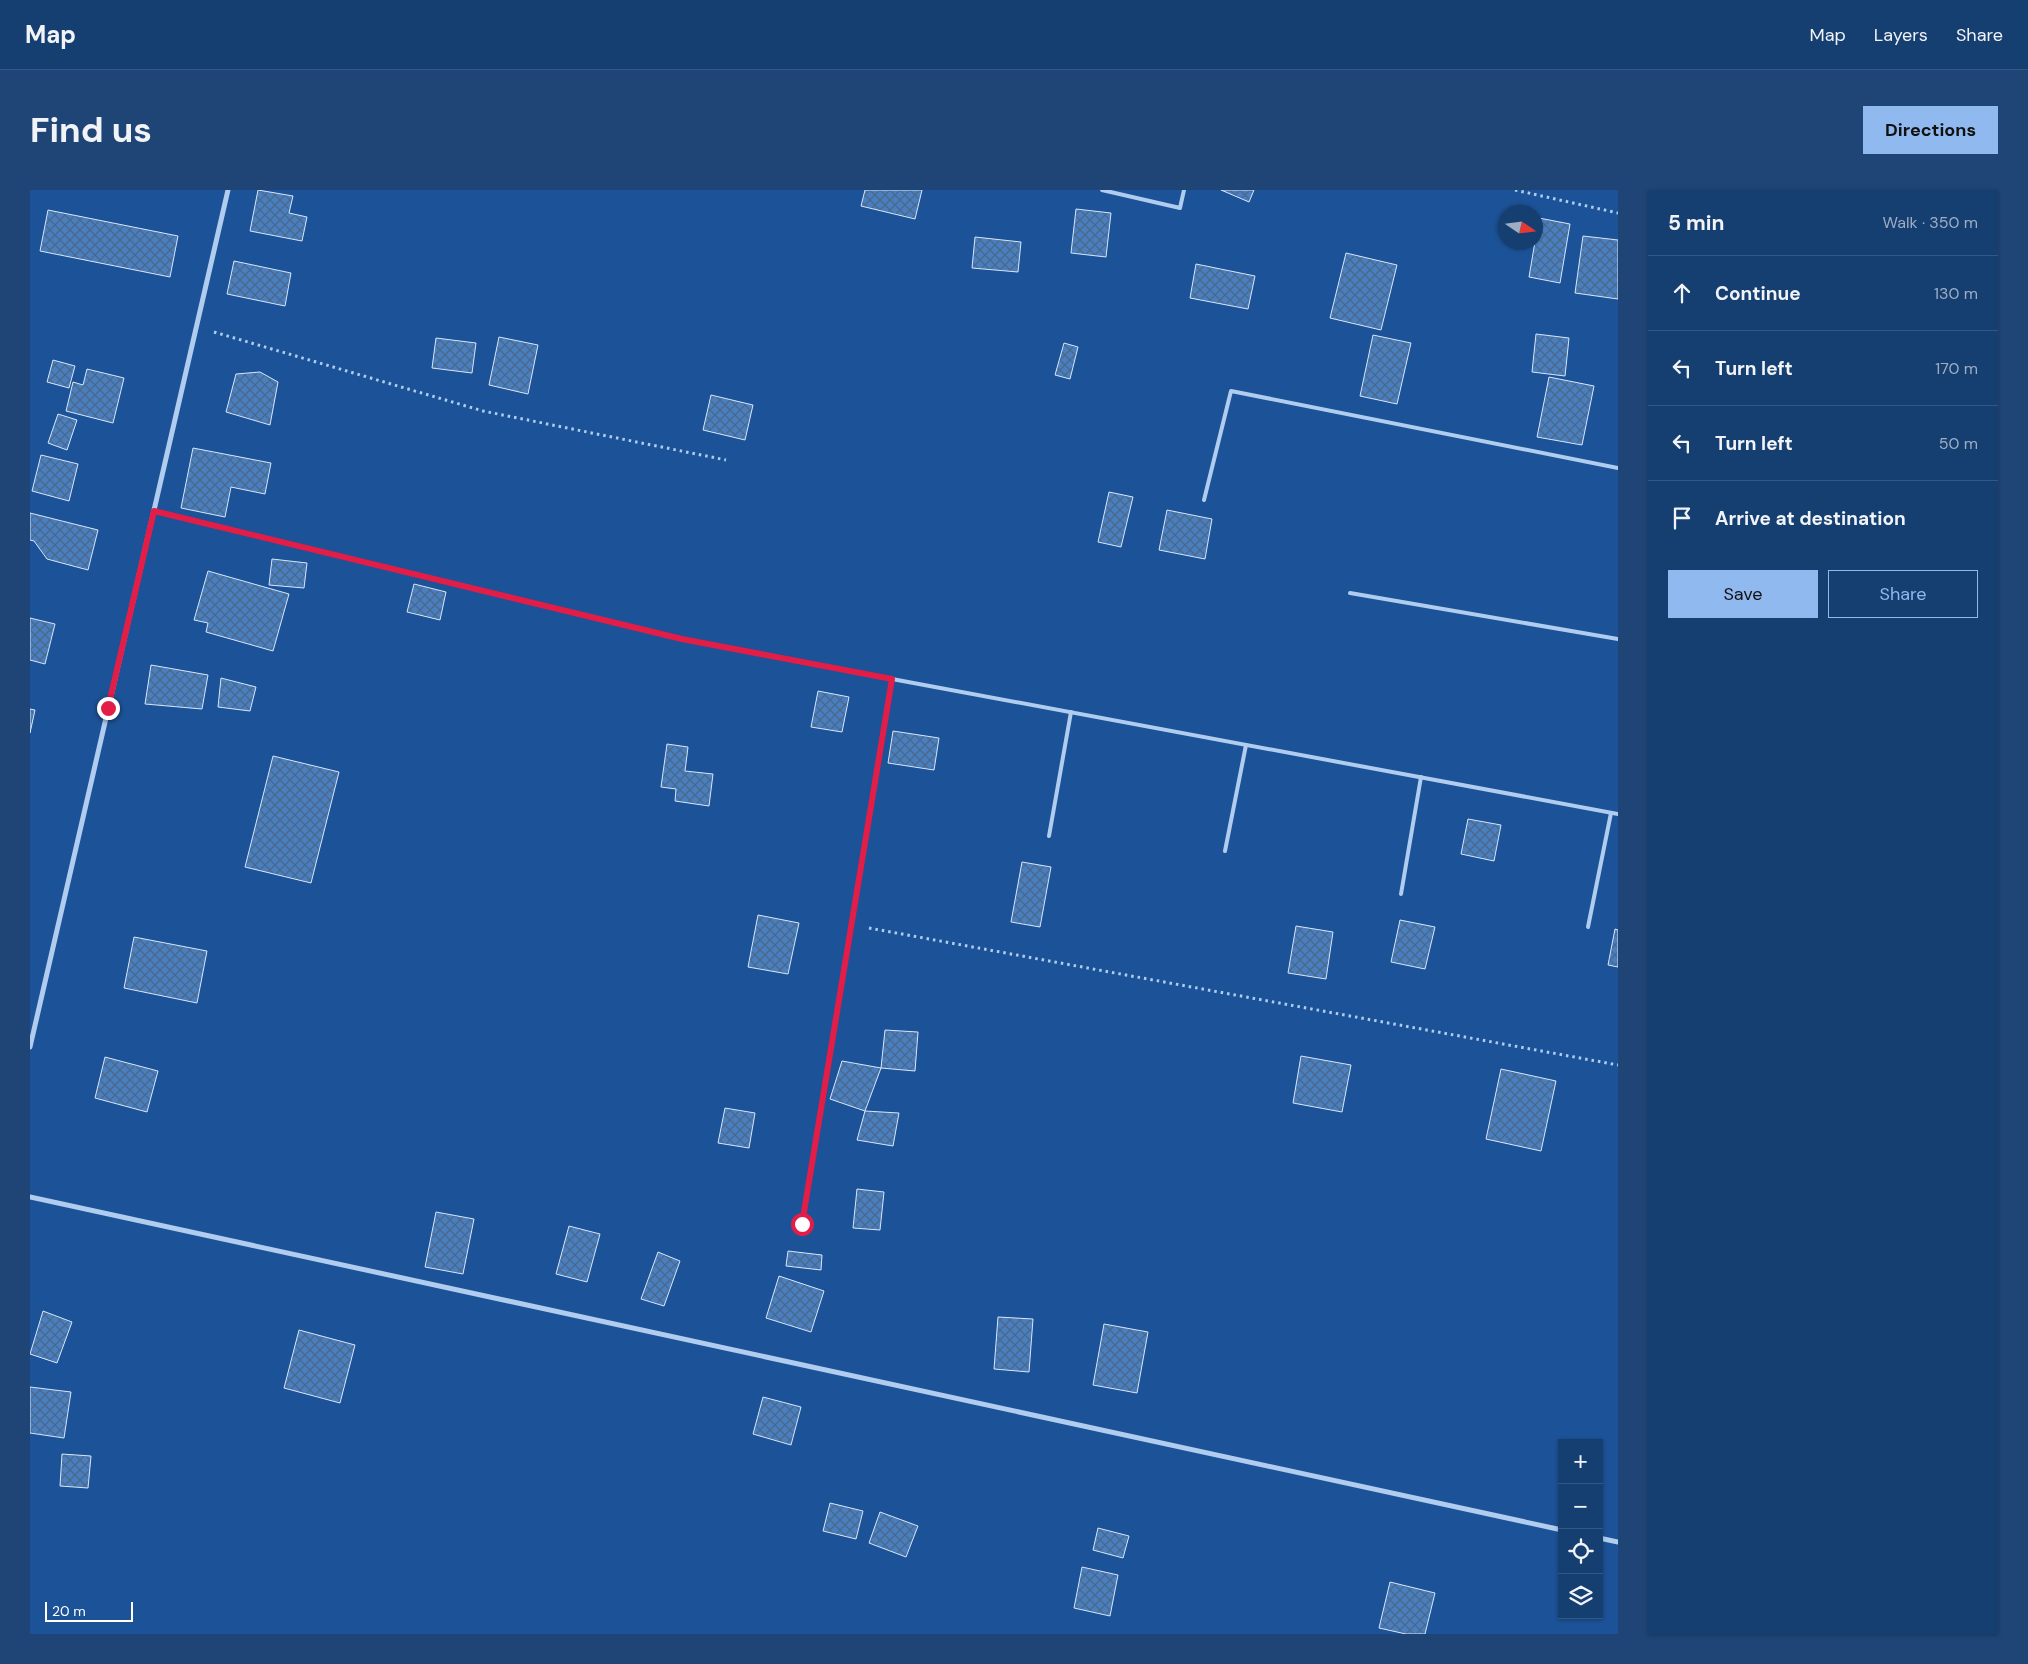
<!DOCTYPE html>
<meta charset="utf-8">
<style>
:root{--surface:#153e71;--page:#1e4576;--text:#f1f3f6;--muted:#9daec3;--line:#345784;--accent:#90b9f0}
body{margin:0;font-family:"DM Sans",sans-serif;background:var(--page);color:var(--text)}
.controls{position:absolute;right:15px;bottom:15px;display:grid;overflow:hidden;border-radius:0px;box-shadow:0 1px 4px #0004}
.controls button{width:45px;height:45px;display:grid;place-items:center;padding:0;border:0;border-bottom:1px solid var(--line);background:var(--surface);color:var(--text);font:25px sans-serif}
.compass{position:absolute;left:1468px;top:15px;width:45px;height:45px;border-radius:50%;background:var(--surface);box-shadow:0 1px 4px #0004;rotate:103deg}
.scale{position:absolute;left:15px;bottom:12px;width:88px;box-sizing:border-box;padding-left:5px;border:2px solid #fff;border-top:0;font-size:14px;line-height:18px;white-space:nowrap;color:#fff;-webkit-text-stroke:4px #1c5297;paint-order:stroke}
.stop{position:absolute;width:15px;height:15px;margin:-11px;border:4px solid #e11d48;border-radius:50%;background:#fff}
.stop.end{background:#e11d48;border-color:#fff;box-shadow:0 1px 5px #0008}
.list{margin:0;padding:0;list-style:none}
h2{display:flex;justify-content:space-between;align-items:center;height:65px;margin:0;padding:0 20px;font-size:21px}
h2 small{font-size:16px;font-weight:400;color:var(--muted)}
.list li{display:grid;grid-template-columns:32px 1fr auto;gap:15px;align-items:center;box-sizing:border-box;height:75px;padding:0 20px;border-top:1px solid var(--line)}
.list b{display:block;font-size:19px;white-space:nowrap}
.list em{font-size:16px;font-style:normal;color:var(--muted)}
.actions{display:flex;gap:10px;padding:15px 20px}
.actions a{flex:1;padding:11px 0;border:1px solid var(--accent);border-radius:0px;text-align:center;font-size:18px;color:var(--accent)}
.actions .main{background:var(--accent);color:#111}
.icon{flex:none;width:28px;height:28px;fill:none;stroke:currentColor;stroke-width:2;stroke-linecap:round;stroke-linejoin:round}
.map{position:relative;flex:none;width:1588px;height:1444px;overflow:hidden;border-radius:0px}
header{display:flex;align-items:center;gap:30px;box-sizing:border-box;height:70px;padding:0 25px;background:var(--surface);border-bottom:1px solid var(--line)}
header strong{font-size:24px}
nav{display:flex;gap:28px;margin-inline-start:auto;font-size:18px}
.intro{display:flex;align-items:center;justify-content:space-between;box-sizing:border-box;height:120px;padding:0 30px}
h1{margin:0;font-size:35px}
.button{padding:12px 22px;border-radius:0px;background:var(--accent);color:#111;font-size:18px;font-weight:700}
main{display:flex;gap:30px;padding:0 30px}
aside{flex:1;background:var(--surface);border-radius:0px;box-shadow:0 1px 4px #0004}
.map>svg:first-child{display:block}
.building{fill:url(#building-cross-hatch);stroke:#d7e7fb}
.lines{fill:none;stroke-linecap:round;stroke-linejoin:round}
.path{stroke:#b0cdf0;stroke-width:3;stroke-dasharray:2.5 4;stroke-linecap:butt}
.service{stroke:#b0cdf0;stroke-width:4}
.minor{stroke:#b0cdf0;stroke-width:5}
.route{stroke:#e11d48;stroke-width:6}
</style>
<header>
<strong>Map</strong>
<nav><a>Map</a><a>Layers</a><a>Share</a></nav>
</header>
<div class="intro"><h1>Find us</h1><a class="button">Directions</a></div>
<main>
<div class="map">
<svg width="1588" height="1444" viewBox="0 0 1588 1444">
<defs>
<pattern id="building-cross-hatch" width="8" height="8" patternUnits="userSpaceOnUse" patternTransform="scale(1.25)"><rect width="8" height="8" fill="#497ebf"/><path d="M0 0l8 8M0 8l8-8" fill="none" stroke="#4a688b"/></pattern>
</defs>
<rect width="100%" height="100%" fill="#1c5297"/>
<g class="building">
<path d="M 228,0 L 263,6 L 259,23 L 277,27 L 272,51 L 220,41 Z"/>
<path d="M 835,0 L 892,0 L 885,29 L 831,16 Z"/>
<path d="M 1191,0 L 1224,0 L 1219,12 Z"/>
<path d="M 1046,19 L 1081,23 L 1076,67 L 1041,63 Z"/>
<path d="M 18,20 L 148,46 L 140,87 L 10,61 Z"/>
<path d="M 1509,28 L 1540,34 L 1530,93 L 1499,87 Z"/>
<path d="M 1553,46 L 1588,50 L 1588,109 L 1545,103 Z"/>
<path d="M 945,47 L 991,52 L 988,82 L 942,78 Z"/>
<path d="M 1316,63 L 1367,75 L 1351,140 L 1300,128 Z"/>
<path d="M 204,71 L 261,83 L 255,116 L 197,104 Z"/>
<path d="M 1166,74 L 1225,86 L 1218,119 L 1160,108 Z"/>
<path d="M 1506,144 L 1539,148 L 1535,186 L 1502,182 Z"/>
<path d="M 1343,145 L 1381,153 L 1367,214 L 1330,206 Z"/>
<path d="M 469,147 L 508,155 L 498,204 L 459,195 Z"/>
<path d="M 406,148 L 446,153 L 442,183 L 402,178 Z"/>
<path d="M 1034,153 L 1048,157 L 1040,189 L 1025,185 Z"/>
<path d="M 23,170 L 45,176 L 39,198 L 17,192 Z"/>
<path d="M 57,179 L 94,188 L 83,233 L 36,221 L 43,192 L 53,195 Z"/>
<path d="M 230,182 L 248,192 L 240,235 L 196,222 L 206,184 Z"/>
<path d="M 1519,187 L 1564,196 L 1552,255 L 1507,247 Z"/>
<path d="M 681,205 L 723,215 L 715,250 L 673,240 Z"/>
<path d="M 28,224 L 47,230 L 37,260 L 18,253 Z"/>
<path d="M 163,258 L 241,273 L 235,304 L 201,297 L 195,327 L 151,318 Z"/>
<path d="M 11,265 L 48,274 L 39,311 L 2,301 Z"/>
<path d="M 1079,302 L 1103,307 L 1091,357 L 1068,352 Z"/>
<path d="M 1137,320 L 1182,329 L 1175,369 L 1129,360 Z"/>
<path d="M 0,323 L 68,340 L 58,380 L 17,369 L 4,351 L 0,350 Z"/>
<path d="M 242,369 L 277,373 L 274,398 L 239,395 Z"/>
<path d="M 178,381 L 259,404 L 243,461 L 176,442 L 178,433 L 164,430 Z"/>
<path d="M 384,394 L 416,402 L 410,430 L 377,422 Z"/>
<path d="M 0,428 L 25,434 L 15,474 L 0,470 Z"/>
<path d="M 121,475 L 178,485 L 172,519 L 115,514 Z"/>
<path d="M 191,488 L 226,497 L 220,521 L 188,517 Z"/>
<path d="M 788,501 L 819,507 L 812,542 L 781,537 Z"/>
<path d="M 0,519 L 5,520 L 0,543 Z"/>
<path d="M 863,541 L 909,548 L 904,580 L 858,573 Z"/>
<path d="M 637,554 L 658,557 L 655,581 L 683,584 L 679,616 L 645,611 L 646,599 L 631,597 Z"/>
<path d="M 243,566 L 309,582 L 281,693 L 215,677 Z"/>
<path d="M 1438,629 L 1471,635 L 1464,671 L 1431,664 Z"/>
<path d="M 992,672 L 1021,677 L 1010,737 L 981,732 Z"/>
<path d="M 728,725 L 769,733 L 758,784 L 718,777 Z"/>
<path d="M 1370,730 L 1405,737 L 1395,779 L 1361,772 Z"/>
<path d="M 1266,736 L 1303,742 L 1296,789 L 1258,783 Z"/>
<path d="M 1585,739 L 1588,740 L 1588,777 L 1578,775 Z"/>
<path d="M 104,747 L 177,761 L 167,813 L 94,798 Z"/>
<path d="M 855,840 L 888,842 L 885,881 L 851,878 Z"/>
<path d="M 1271,866 L 1321,875 L 1312,922 L 1263,913 Z"/>
<path d="M 75,867 L 128,881 L 117,922 L 65,908 Z"/>
<path d="M 812,871 L 851,878 L 835,921 L 800,909 Z"/>
<path d="M 1471,879 L 1526,891 L 1511,961 L 1456,949 Z"/>
<path d="M 695,918 L 725,923 L 719,958 L 688,953 Z"/>
<path d="M 835,921 L 869,923 L 863,956 L 827,950 Z"/>
<path d="M 827,999 L 854,1002 L 850,1040 L 823,1038 Z"/>
<path d="M 406,1022 L 444,1029 L 433,1084 L 395,1077 Z"/>
<path d="M 539,1036 L 570,1044 L 557,1092 L 526,1084 Z"/>
<path d="M 758,1061 L 792,1065 L 791,1080 L 756,1076 Z"/>
<path d="M 628,1062 L 650,1071 L 634,1116 L 611,1109 Z"/>
<path d="M 749,1086 L 794,1101 L 781,1142 L 736,1128 Z"/>
<path d="M 13,1121 L 42,1132 L 27,1173 L 0,1164 Z"/>
<path d="M 968,1127 L 1003,1129 L 999,1182 L 964,1179 Z"/>
<path d="M 1074,1134 L 1118,1142 L 1107,1203 L 1063,1195 Z"/>
<path d="M 269,1140 L 325,1155 L 310,1213 L 254,1198 Z"/>
<path d="M 0,1197 L 41,1202 L 34,1248 L 0,1243 Z"/>
<path d="M 733,1207 L 771,1217 L 761,1255 L 723,1244 Z"/>
<path d="M 32,1264 L 61,1266 L 58,1298 L 30,1296 Z"/>
<path d="M 800,1313 L 833,1321 L 826,1349 L 793,1341 Z"/>
<path d="M 850,1322 L 888,1336 L 876,1367 L 839,1353 Z"/>
<path d="M 1068,1338 L 1099,1346 L 1093,1368 L 1063,1360 Z"/>
<path d="M 1052,1377 L 1088,1385 L 1080,1426 L 1044,1418 Z"/>
<path d="M 1360,1392 L 1405,1403 L 1395,1444 L 1376,1444 L 1349,1438 Z"/>
</g>
<g class="lines">
<g class="path">
<path d="M 1485,0 L 1588,23"/>
<path d="M 184,142 L 453,221 L 696,270"/>
<path d="M 141,326 L 652,449 L 847,486"/>
<path d="M 839,738 L 1588,875"/>
</g>
<g class="service">
<path d="M 1072,0 L 1150,18 L 1154,0"/>
<path d="M 1174,310 L 1201,201 L 1588,278"/>
<path d="M 1320,403 L 1588,449"/>
<path d="M 1019,646 L 1041,522"/>
<path d="M 1195,661 L 1216,555"/>
<path d="M 1371,704 L 1391,587"/>
<path d="M 1558,737 L 1581,623"/>
<path d="M 772,1034 L 862,489 L 1588,624"/>
</g>
<g class="minor">
<path d="M 0,857 L 198,0"/>
<path d="M 0,1007 L 1532,1340"/>
<path d="M 1569,1348 L 1588,1352"/>
</g>
</g>
<g class="lines">
<path class="route" d="M 78,518 L 124,321 L 652,449 L 862,489 L 772,1034"/>
</g>
</svg>
<div class="controls">
<button>+</button>
<button>−</button>
<button><svg class="icon" aria-label="locate" viewBox="0 0 24 24"><circle cx="12" cy="12" r="6"/><path d="M12 2v4M12 18v4M2 12h4M18 12h4"/></svg></button>
<button><svg class="icon" aria-label="layers" viewBox="0 0 24 24"><path d="M12 4l9 5-9 5-9-5zM3 14l9 5 9-5"/></svg></button>
</div>
<svg class="compass" viewBox="-18 -18 36 36"><path d="M0-13l5 13h-10z" fill="#e53935"/><path d="M0 13l5-13h-10z" fill="#9daec3"/></svg>
<div class="scale">20 m</div>
<div class="stop" style="left:772px;top:1034px"></div>
<div class="stop end" style="left:78px;top:518px"></div>
</div>
<aside>
<h2>5 min<small>Walk · 350 m</small></h2>
<ul class="list">
<li><svg class="icon" aria-label="ahead" viewBox="0 0 24 24"><path d="M12 20V5M6 11l6-6 6 6"/></svg><div><b>Continue</b></div><em>130 m</em></li>
<li><svg class="icon" aria-label="left" viewBox="0 0 24 24"><path d="M17 20v-9H6M10 6l-5 5 5 5"/></svg><div><b>Turn left</b></div><em>170 m</em></li>
<li><svg class="icon" aria-label="left" viewBox="0 0 24 24"><path d="M17 20v-9H6M10 6l-5 5 5 5"/></svg><div><b>Turn left</b></div><em>50 m</em></li>
<li><svg class="icon" aria-label="arrive" viewBox="0 0 24 24"><path d="M6 21V4h12l-3 4 3 4H6"/></svg><div><b>Arrive at destination</b></div></li>
</ul>
<div class="actions"><a class="main">Save</a><a>Share</a></div>
</aside>
</main>
